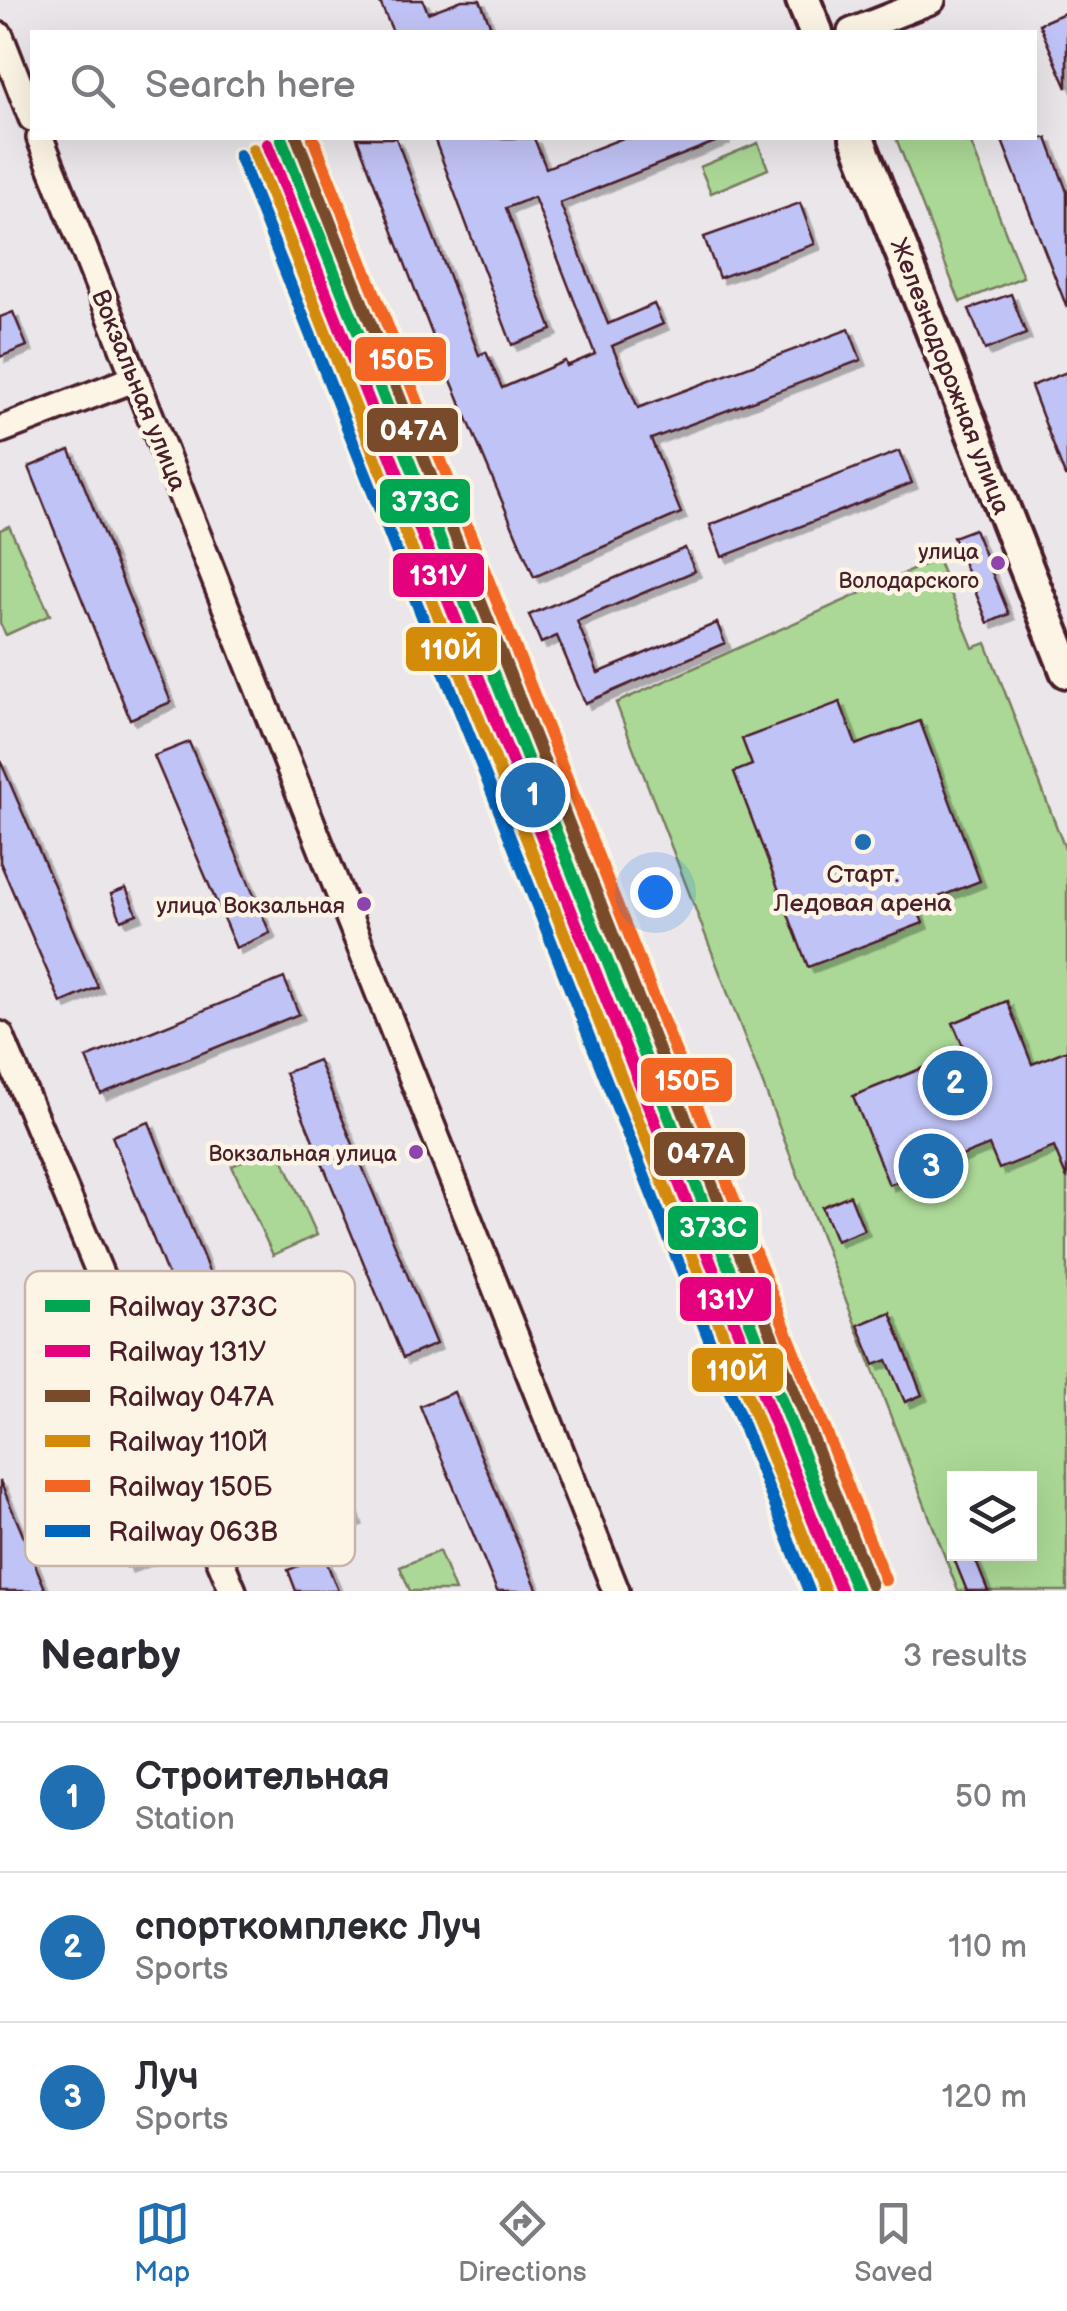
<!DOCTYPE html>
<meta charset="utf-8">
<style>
:root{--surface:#fff;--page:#f2f2f3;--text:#2b2b33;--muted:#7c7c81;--line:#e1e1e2;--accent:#1f6fb2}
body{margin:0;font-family:"Balsamiq Sans",sans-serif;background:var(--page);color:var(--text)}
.controls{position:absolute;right:30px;bottom:30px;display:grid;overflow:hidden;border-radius:0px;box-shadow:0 10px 40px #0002}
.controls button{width:90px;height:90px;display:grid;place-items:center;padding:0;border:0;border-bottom:2px solid var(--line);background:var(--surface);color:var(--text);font:50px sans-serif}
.you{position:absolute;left:655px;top:892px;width:35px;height:35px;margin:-25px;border:8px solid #fff;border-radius:50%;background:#1a73e8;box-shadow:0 0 0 15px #1a73e833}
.badge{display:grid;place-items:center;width:65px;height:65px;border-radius:50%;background:var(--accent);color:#fff;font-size:32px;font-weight:700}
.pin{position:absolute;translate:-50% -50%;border:5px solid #fff;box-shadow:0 2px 10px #0006}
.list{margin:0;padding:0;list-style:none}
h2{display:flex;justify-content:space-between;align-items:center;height:130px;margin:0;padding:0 40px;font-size:42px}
h2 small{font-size:32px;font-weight:400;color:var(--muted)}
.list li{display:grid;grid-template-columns:65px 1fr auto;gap:30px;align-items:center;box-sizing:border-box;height:150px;padding:0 40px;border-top:2px solid var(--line)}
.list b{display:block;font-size:38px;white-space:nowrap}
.list p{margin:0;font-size:32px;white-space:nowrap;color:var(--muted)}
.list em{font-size:32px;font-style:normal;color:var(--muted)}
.icon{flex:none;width:55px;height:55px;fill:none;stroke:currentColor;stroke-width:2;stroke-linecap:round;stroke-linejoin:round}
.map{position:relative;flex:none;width:1067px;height:1591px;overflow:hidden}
.search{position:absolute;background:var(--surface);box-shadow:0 10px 40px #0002;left:30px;right:30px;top:30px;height:110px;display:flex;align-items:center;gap:25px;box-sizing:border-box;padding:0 35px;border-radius:0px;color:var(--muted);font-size:38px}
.sheet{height:580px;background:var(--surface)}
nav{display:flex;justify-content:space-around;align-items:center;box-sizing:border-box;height:140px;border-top:2px solid var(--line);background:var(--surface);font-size:28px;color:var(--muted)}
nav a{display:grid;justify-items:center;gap:5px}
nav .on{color:var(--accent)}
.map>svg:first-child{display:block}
.green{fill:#abd896;stroke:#7a7c60;stroke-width:2.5;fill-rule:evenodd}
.building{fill:#c0c3f5;stroke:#4a1f2b;stroke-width:2.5;filter:url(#shadow)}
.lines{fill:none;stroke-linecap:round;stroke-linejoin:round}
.minor-casing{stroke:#4a1f2b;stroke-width:32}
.major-casing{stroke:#4a1f2b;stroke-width:40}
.minor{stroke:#fcf5e5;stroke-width:25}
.major{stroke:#fcf5e5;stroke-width:32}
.rail-1-casing{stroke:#fcf5e5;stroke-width:20}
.rail-2-casing{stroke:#fcf5e5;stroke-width:20}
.rail-3-casing{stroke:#fcf5e5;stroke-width:20}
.rail-4-casing{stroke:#fcf5e5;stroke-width:20}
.rail-5-casing{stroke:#fcf5e5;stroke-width:20}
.rail-6-casing{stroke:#fcf5e5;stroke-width:20}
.rail-1{stroke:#00a651;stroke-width:12}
.rail-2{stroke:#e5007d;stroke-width:12}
.rail-3{stroke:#7a4b2a;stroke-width:12}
.rail-4{stroke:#d48b09;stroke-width:12}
.rail-5{stroke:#f26522;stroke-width:12}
.rail-6{stroke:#0065bd;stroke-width:12}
.bus-dot{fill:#8e44ad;stroke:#fcf5e5;stroke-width:4}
.poi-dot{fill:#1f6fb2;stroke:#fcf5e5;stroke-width:4}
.labels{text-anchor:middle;stroke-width:9;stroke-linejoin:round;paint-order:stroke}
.bus-label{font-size:22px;fill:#4a1f2b;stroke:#fcf5e5;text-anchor:end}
.street-label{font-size:25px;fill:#4a1f2b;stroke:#fcf5e5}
.poi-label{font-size:25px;fill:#4a1f2b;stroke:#fcf5e5}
.key{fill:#fcf5e5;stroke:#c7b5ad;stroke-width:2.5}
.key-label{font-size:28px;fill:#4a1f2b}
.line-badge{stroke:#fcf5e5;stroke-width:4}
.badge-label{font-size:28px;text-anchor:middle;font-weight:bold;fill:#fff}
</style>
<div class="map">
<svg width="1067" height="1591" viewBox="0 0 1067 1591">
<defs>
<filter id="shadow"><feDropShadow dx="5.5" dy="5.5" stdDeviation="0" flood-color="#0004"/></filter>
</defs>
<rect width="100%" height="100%" fill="#eae6ea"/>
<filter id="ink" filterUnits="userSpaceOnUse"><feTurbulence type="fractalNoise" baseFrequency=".01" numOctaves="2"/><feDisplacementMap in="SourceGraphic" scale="20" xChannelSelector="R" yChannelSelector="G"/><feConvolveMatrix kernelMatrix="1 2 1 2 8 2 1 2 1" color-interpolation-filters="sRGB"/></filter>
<g filter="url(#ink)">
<g class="green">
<path d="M 896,138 L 969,138 L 1023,277 L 960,302 Z"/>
<path d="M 758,143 L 768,169 L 711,193 L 700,167 Z"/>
<path d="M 9,526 L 50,615 L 6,635 L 0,623 L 0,530 Z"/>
<path d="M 937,559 L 973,648 L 986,643 L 1067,854 L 1067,1591 L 958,1591 L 616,703 ZM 954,1478 L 1030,1478 L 1030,1554 L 954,1554 Z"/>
<path d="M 277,1145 L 317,1235 L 273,1255 L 232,1166 Z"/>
<path d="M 439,1551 L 455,1591 L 410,1591 L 400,1567 Z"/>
</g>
<g class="building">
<path d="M 379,0 L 423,0 L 428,13 L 462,0 L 480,0 L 493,32 L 393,32 Z"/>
<path d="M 1067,12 L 1067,88 L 1039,24 Z"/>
<path d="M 357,138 L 396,138 L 479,355 L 486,352 L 502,388 L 565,361 L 567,366 L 595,354 L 534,197 L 506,208 L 552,330 L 512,345 L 434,138 L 534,138 L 546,168 L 623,138 L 725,138 L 560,203 L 608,324 L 654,304 L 663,324 L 612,346 L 638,408 L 849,329 L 861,360 L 651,439 L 681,513 L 534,577 L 437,347 Z"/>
<path d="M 1001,138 L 1047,138 L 1067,192 L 1067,308 Z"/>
<path d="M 800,203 L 815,244 L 719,278 L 704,237 Z"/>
<path d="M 1011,294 L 1026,334 L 985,350 L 969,309 Z"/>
<path d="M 13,312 L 27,346 L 0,357 L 0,317 Z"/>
<path d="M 1067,372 L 1067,476 L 1065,476 L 1031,386 Z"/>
<path d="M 70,450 L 171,702 L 130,719 L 29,467 Z"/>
<path d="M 899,451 L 912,483 L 722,557 L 710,525 Z"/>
<path d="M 974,529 L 1009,614 L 988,623 L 953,537 Z"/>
<path d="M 685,548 L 695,571 L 577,621 L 598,673 L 717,623 L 725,643 L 585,703 L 557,636 L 541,643 L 529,615 Z"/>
<path d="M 840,702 L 856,745 L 920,721 L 980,881 L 916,906 L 923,923 L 808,967 L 734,772 L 752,765 L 742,739 Z"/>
<path d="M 189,742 L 270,933 L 236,948 L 154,756 Z"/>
<path d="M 0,760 L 98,987 L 61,1003 L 0,862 Z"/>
<path d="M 126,888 L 137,914 L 121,920 L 111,894 Z"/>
<path d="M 284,978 L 299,1014 L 101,1094 L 86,1058 Z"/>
<path d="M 1007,1001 L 1032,1064 L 1067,1050 L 1067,1179 L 1054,1147 L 999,1169 L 989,1145 L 889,1185 L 853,1096 L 965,1051 L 953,1023 Z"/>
<path d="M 318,1060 L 436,1344 L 403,1358 L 285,1073 Z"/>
<path d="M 149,1122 L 234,1334 L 274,1318 L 319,1429 L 330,1424 L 336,1442 L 329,1444 L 357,1519 L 316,1535 L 338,1591 L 296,1591 L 288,1570 L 303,1564 L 267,1470 L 254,1475 L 246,1456 L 259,1451 L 207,1324 L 190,1331 L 183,1313 L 112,1136 Z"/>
<path d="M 850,1195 L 864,1230 L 836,1241 L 822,1207 Z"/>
<path d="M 890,1312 L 922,1395 L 905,1402 L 887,1360 L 874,1365 L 858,1325 Z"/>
<path d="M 454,1392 L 538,1591 L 497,1591 L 437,1447 L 420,1406 Z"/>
<path d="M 0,1481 L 20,1528 L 46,1591 L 0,1591 Z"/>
<path d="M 153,1498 L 173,1550 L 127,1567 L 107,1515 Z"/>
<path d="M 952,1554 L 973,1554 L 988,1591 L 967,1591 Z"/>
</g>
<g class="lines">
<defs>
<g id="minor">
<path d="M 851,32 L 932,0"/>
<path d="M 0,36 L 32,118"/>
<path d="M 40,138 L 616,1591"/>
<path d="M 0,430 L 136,378"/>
<path d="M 0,1035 L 233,1591"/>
</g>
<g id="major">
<path d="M 803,0 L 816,32"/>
<path d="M 857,138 L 1067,671"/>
</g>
</defs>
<use href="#minor" class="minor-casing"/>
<use href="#major" class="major-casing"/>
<use href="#minor" class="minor"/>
<use href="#major" class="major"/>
<defs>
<path id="rail-1" d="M 281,138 L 857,1591"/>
<path id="rail-2" d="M 267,144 L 841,1591"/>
<path id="rail-3" d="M 297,138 L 871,1585"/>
<path id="rail-4" d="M 253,149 L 825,1591"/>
<path id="rail-5" d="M 313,138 L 885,1580"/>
<path id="rail-6" d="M 239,155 L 809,1591"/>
</defs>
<use href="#rail-1" class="rail-1-casing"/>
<use href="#rail-2" class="rail-2-casing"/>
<use href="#rail-3" class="rail-3-casing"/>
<use href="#rail-4" class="rail-4-casing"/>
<use href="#rail-5" class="rail-5-casing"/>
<use href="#rail-6" class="rail-6-casing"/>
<use href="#rail-1" class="rail-1"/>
<use href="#rail-2" class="rail-2"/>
<use href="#rail-3" class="rail-3"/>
<use href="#rail-4" class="rail-4"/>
<use href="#rail-5" class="rail-5"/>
<use href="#rail-6" class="rail-6"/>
</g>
</g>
<g class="bus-dot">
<circle cx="998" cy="563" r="9"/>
<circle cx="364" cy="904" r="9"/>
<circle cx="416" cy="1152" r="9"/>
</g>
<circle class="poi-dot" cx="863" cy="842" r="10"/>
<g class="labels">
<g class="bus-label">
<text x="979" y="559">улица<tspan x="979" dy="29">Володарского</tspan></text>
<text x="345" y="913">улица Вокзальная</text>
<text x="397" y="1161">Вокзальная улица</text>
</g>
<g class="street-label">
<text transform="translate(951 376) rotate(69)" y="9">Железнодорожная улица</text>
<text transform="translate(140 390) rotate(68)" y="9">Вокзальная улица</text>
</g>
<g class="poi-label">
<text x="863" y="882">Старт.<tspan x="863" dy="29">Ледовая арена</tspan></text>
</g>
</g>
<rect x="25" y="1271" width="330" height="295" rx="15" class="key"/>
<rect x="45" y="1300" width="45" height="12" fill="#00a651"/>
<rect x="45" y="1345" width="45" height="12" fill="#e5007d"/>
<rect x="45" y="1390" width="45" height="12" fill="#7a4b2a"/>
<rect x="45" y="1435" width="45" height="12" fill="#d48b09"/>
<rect x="45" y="1480" width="45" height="12" fill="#f26522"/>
<rect x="45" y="1525" width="45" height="12" fill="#0065bd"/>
<g class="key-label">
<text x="108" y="1316">Railway 373C</text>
<text x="108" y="1361">Railway 131У</text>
<text x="108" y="1406">Railway 047А</text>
<text x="108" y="1451">Railway 110Й</text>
<text x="108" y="1496">Railway 150Б</text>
<text x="108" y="1541">Railway 063В</text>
</g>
<g class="line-badge">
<rect x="353" y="335" width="95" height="48" rx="10" fill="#f26522"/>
<rect x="365" y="406" width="95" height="48" rx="10" fill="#7a4b2a"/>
<rect x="378" y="477" width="94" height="48" rx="10" fill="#00a651"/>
<rect x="391" y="551" width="95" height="48" rx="10" fill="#e5007d"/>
<rect x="404" y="625" width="95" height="48" rx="10" fill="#d48b09"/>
<rect x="639" y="1056" width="95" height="48" rx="10" fill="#f26522"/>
<rect x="652" y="1130" width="95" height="48" rx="10" fill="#7a4b2a"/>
<rect x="666" y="1204" width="94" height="48" rx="10" fill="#00a651"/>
<rect x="678" y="1275" width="95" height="48" rx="10" fill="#e5007d"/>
<rect x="690" y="1346" width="95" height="48" rx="10" fill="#d48b09"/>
</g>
<g class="badge-label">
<text x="401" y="369">150Б</text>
<text x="413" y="440">047А</text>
<text x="425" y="511">373C</text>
<text x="438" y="585">131У</text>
<text x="451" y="659">110Й</text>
<text x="687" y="1090">150Б</text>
<text x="700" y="1163">047А</text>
<text x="713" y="1237">373C</text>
<text x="725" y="1309">131У</text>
<text x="737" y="1380">110Й</text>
</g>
</svg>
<div class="controls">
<button><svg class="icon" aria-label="layers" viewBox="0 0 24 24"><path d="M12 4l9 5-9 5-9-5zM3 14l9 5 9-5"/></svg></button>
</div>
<div class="you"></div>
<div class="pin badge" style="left:533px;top:795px">1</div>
<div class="pin badge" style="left:955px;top:1083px">2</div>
<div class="pin badge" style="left:931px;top:1166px">3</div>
<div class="search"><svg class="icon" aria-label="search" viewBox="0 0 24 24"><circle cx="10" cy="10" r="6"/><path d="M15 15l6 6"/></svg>Search here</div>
</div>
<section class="sheet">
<h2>Nearby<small>3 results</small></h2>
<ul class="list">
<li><span class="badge">1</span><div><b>Строительная</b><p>Station</p></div><em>50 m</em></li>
<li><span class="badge">2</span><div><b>спорткомплекс Луч</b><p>Sports</p></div><em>110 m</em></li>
<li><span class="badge">3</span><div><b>Луч</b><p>Sports</p></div><em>120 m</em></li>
</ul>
</section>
<nav>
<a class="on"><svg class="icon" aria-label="map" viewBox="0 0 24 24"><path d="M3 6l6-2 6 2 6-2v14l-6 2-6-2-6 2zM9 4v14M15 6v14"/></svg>Map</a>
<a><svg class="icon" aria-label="directions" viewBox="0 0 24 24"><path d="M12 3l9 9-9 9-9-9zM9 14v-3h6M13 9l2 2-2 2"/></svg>Directions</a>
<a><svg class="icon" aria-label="saved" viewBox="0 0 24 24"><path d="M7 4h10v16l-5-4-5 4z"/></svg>Saved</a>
</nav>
